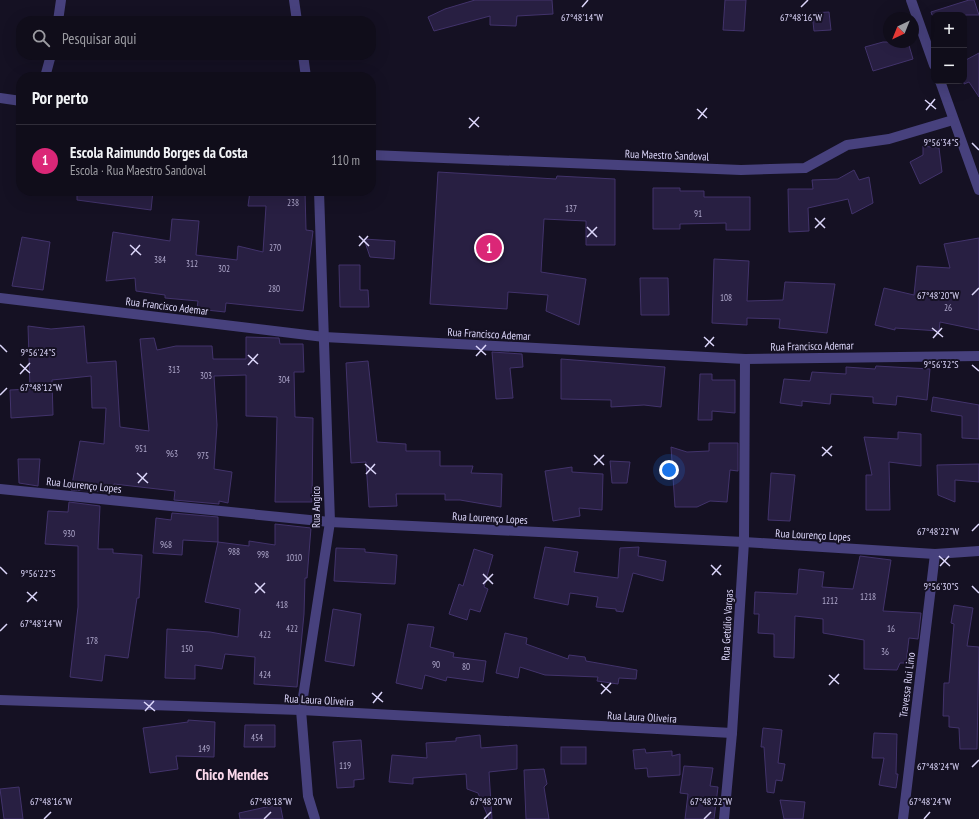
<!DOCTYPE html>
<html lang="pt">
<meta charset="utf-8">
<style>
:root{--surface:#100d1a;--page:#191623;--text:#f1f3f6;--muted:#9c9ca2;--line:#302d39;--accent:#db2777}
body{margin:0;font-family:"PT Sans Narrow",sans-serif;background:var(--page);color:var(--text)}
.controls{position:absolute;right:12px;top:12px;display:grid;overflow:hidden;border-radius:8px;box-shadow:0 4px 16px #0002}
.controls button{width:36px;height:36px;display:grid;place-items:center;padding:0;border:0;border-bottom:1px solid var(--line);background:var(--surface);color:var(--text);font:20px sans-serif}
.compass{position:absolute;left:883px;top:12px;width:36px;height:36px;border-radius:50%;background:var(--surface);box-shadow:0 4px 16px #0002;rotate:223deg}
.you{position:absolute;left:669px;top:470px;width:14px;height:14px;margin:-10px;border:3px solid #fff;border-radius:50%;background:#1a73e8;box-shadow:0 0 0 6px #1a73e833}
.badge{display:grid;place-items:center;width:26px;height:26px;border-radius:50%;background:var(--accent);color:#fff;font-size:13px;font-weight:700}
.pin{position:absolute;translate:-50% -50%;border:2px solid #fff;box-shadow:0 1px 4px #0006}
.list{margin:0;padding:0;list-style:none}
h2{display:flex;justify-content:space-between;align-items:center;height:52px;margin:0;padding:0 16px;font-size:17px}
h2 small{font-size:13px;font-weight:400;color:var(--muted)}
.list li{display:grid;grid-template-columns:26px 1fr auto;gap:12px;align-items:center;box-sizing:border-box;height:72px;padding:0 16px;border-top:1px solid var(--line)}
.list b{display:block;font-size:15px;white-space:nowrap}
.list p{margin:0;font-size:13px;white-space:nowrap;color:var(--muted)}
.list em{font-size:13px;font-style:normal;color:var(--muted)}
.icon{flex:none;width:22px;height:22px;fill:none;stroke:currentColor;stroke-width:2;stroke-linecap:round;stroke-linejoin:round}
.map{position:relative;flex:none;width:979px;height:819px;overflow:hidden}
.search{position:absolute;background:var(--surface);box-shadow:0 4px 16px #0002;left:16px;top:16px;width:360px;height:44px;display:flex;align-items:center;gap:10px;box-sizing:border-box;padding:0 14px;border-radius:16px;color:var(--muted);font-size:15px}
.panel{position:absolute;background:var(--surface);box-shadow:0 4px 16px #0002;left:16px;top:72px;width:360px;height:124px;border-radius:16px}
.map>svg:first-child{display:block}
.building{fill:#281f42;stroke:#42336b}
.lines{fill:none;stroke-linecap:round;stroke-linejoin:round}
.minor{stroke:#47417d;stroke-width:10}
.tertiary{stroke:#47417d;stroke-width:10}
.ticks{fill:none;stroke:#ddd7fb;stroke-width:1.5}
.labels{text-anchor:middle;stroke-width:4;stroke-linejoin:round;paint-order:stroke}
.number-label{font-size:9px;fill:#b0a9cd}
.street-label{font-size:11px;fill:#ddd7fb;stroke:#151123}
.district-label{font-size:15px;font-weight:bold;fill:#fbd9ec;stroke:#151123}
.ticks-label{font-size:10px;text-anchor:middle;fill:#ddd7fb;stroke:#151123;stroke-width:4;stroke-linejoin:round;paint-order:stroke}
</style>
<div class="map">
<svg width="979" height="819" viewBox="0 0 979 819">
<rect width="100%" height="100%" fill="#151123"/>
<g class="building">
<path d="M 475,0 L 552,0 L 553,14 L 517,16 L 516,26 L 490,25 L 490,16 L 434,31 L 428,17 L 445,9 Z"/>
<path d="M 725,0 L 746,0 L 744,31 L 723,30 Z"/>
<path d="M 969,0 L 974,0 L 979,15 L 932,15 L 931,12 Z"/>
<path d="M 829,12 L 831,30 L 814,31 L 812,13 Z"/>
<path d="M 883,42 L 908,42 L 913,59 L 873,71 L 865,47 Z"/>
<path d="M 979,53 L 979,97 L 969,82 L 964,84 L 964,61 Z"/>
<path d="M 923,146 L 939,148 L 942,172 L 920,184 L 910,162 L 923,155 Z"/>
<path d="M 854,170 L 859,180 L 869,177 L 873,203 L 852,214 L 848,199 L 808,208 L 809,231 L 789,232 L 788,189 L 813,189 L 812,180 L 838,179 Z"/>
<path d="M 438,172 L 556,179 L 557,176 L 615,179 L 615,245 L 586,245 L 586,221 L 544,219 L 541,272 L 586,279 L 579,325 L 546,311 L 548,295 L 508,292 L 507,309 L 430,304 Z"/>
<path d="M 653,188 L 680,188 L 680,191 L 704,191 L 704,197 L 750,197 L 750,230 L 726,230 L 726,223 L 680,224 L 680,229 L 653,229 Z"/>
<path d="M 77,191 L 153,191 L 151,210 L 77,200 Z"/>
<path d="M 250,191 L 305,191 L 306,230 L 313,231 L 303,311 L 226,303 L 225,312 L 197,309 L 198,301 L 165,298 L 165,295 L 136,291 L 135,278 L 106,281 L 113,232 L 170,241 L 172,219 L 199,221 L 196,255 L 237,260 L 238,246 L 263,252 L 266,206 L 248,206 Z"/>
<path d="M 22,237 L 50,242 L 43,290 L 12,286 Z"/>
<path d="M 979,238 L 979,330 L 940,322 L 939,331 L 895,328 L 895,330 L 875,325 L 884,288 L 914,295 L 917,266 L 950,268 L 944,244 Z"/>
<path d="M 364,239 L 395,241 L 394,259 L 370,257 Z"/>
<path d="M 714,259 L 749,261 L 747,301 L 783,300 L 785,282 L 835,284 L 827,333 L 779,328 L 780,319 L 747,318 L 747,325 L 712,323 Z"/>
<path d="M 339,265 L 360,265 L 360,290 L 368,290 L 369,307 L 340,307 Z"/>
<path d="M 640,278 L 668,278 L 669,315 L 641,315 Z"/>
<path d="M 28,326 L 51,329 L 84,326 L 87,363 L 116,361 L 120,427 L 149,431 L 140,339 L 154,338 L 157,350 L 176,346 L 212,346 L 213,359 L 246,359 L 246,337 L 279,338 L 280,344 L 303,344 L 304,372 L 294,372 L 295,417 L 313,418 L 312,502 L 275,502 L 277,417 L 246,416 L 246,375 L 214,376 L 217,425 L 214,469 L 232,472 L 228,503 L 219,501 L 219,504 L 174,500 L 175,491 L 114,484 L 112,492 L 71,490 L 80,441 L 104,444 L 106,408 L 92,408 L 91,376 L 52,380 L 53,415 L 11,418 L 10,390 L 30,389 Z"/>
<path d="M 492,352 L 522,354 L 523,367 L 510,368 L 513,398 L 496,399 Z"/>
<path d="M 561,359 L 665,367 L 661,407 L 644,405 L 611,407 L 611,400 L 561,399 Z"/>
<path d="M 368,361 L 377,442 L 406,444 L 406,451 L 440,451 L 440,466 L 473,466 L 471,473 L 502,474 L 501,507 L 460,500 L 445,500 L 445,494 L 396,494 L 397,506 L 369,507 L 366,462 L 351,463 L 346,363 Z"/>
<path d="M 876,366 L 930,369 L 927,400 L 897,396 L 896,405 L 873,403 L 873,397 L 831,394 L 830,404 L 802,401 L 802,406 L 780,403 L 784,379 L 810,381 L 812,372 L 846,374 L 846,367 L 875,369 Z"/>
<path d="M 700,374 L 712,374 L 712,380 L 735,380 L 735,413 L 712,411 L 712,420 L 698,420 Z"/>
<path d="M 933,397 L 979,405 L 979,439 L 962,438 L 962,416 L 931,411 Z"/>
<path d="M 898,432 L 921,434 L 921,466 L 889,462 L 890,510 L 866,510 L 866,475 L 872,475 L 864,437 L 898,439 Z"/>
<path d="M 709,443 L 738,443 L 738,471 L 730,470 L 727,502 L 710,501 L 697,507 L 675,507 L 671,447 L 687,452 L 709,451 Z"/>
<path d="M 18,459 L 40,459 L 38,486 L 19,483 Z"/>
<path d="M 610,461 L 630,462 L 627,483 L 612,483 Z"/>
<path d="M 979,464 L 979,482 L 955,480 L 955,502 L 938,495 L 937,465 Z"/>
<path d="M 572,467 L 572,472 L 603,474 L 602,510 L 579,508 L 580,516 L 553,521 L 545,471 Z"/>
<path d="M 771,473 L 795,475 L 790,521 L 768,520 Z"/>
<path d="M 69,502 L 100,506 L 98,549 L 113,549 L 113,553 L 142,555 L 139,598 L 137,598 L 128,658 L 105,655 L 102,681 L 70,677 L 78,607 L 78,546 L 45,544 L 48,511 L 68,512 Z"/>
<path d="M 172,513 L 218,517 L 218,542 L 183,540 L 182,555 L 153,553 L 156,518 L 171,520 Z"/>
<path d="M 275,524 L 311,528 L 307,578 L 305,578 L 304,614 L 297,687 L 254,684 L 255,657 L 225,654 L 222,669 L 195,665 L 195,679 L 165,678 L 167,629 L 210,632 L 238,637 L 240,609 L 205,602 L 218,542 L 249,546 L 249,541 L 275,545 Z"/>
<path d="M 545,547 L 578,552 L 574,572 L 618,578 L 620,548 L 639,547 L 638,556 L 666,561 L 663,581 L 633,573 L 623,612 L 616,611 L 616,609 L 596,607 L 598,597 L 570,593 L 568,605 L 534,598 Z"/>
<path d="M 336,548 L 365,549 L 365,552 L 397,555 L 395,584 L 334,581 Z"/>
<path d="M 474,549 L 493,555 L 484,587 L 488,589 L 480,612 L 470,609 L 467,620 L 449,614 L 459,584 L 463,586 Z"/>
<path d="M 860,556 L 891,560 L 883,611 L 921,613 L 918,639 L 909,638 L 906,663 L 900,663 L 897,670 L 864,669 L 864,640 L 823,633 L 823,619 L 795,616 L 794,658 L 774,657 L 774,634 L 758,633 L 759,614 L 754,614 L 755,592 L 797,594 L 799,569 L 824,572 L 822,587 L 853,589 Z"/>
<path d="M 954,605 L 973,608 L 967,646 L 979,647 L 977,749 L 960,749 L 959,728 L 949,727 L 949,716 L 943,716 L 944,683 L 949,683 L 954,624 L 951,623 Z"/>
<path d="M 333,609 L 361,614 L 354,666 L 325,661 Z"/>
<path d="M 408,624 L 434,627 L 430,647 L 454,653 L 453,657 L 486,661 L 483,682 L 447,677 L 446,681 L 425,675 L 422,689 L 396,683 Z"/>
<path d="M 505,633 L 527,638 L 526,644 L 568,659 L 569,655 L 585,657 L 586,661 L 637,670 L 636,679 L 619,678 L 618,684 L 597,681 L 598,677 L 545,675 L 520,667 L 518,678 L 496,673 Z"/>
<path d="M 188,720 L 215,722 L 214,757 L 176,756 L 178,769 L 150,773 L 143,728 L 188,722 Z"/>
<path d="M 245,725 L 275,725 L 275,747 L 244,747 Z"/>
<path d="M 763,728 L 782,730 L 778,763 L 785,764 L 782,781 L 776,780 L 774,793 L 767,792 L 764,747 L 761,747 Z"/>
<path d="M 874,733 L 897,734 L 896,774 L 898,774 L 896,788 L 879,785 L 884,758 L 872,758 Z"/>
<path d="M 480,735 L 481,748 L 517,745 L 517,769 L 489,772 L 492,819 L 489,819 L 478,793 L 467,789 L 466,774 L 413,778 L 413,784 L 389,782 L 392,755 L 427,758 L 426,743 L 456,741 L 456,738 Z"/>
<path d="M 361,740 L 364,779 L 354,780 L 354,787 L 337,788 L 333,742 Z"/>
<rect x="561" y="747" width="25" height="17"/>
<path d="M 645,749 L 646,753 L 672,751 L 672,756 L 680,754 L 680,775 L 648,777 L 647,768 L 635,769 L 633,750 Z"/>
<path d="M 684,766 L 713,768 L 710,786 L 718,787 L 714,819 L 685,819 L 688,794 L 680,793 Z"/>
<path d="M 544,769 L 547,784 L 544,787 L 549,819 L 526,819 L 524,770 Z"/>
<path d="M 19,787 L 23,819 L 4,819 L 0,789 Z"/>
<path d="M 780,800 L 805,802 L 803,819 L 784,819 Z"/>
<path d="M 280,804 L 283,819 L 240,819 L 239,813 Z"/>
</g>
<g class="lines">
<g class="minor">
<path d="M 911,0 L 934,65"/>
<path d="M 58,21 L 61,0"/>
<path d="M 45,77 L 51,55"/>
<path d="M 940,81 L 979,190"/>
<path d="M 0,98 L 21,101"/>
<path d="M 371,155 L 741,170 L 805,168 L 847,145 L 889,139 L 953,120"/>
<path d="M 0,298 L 324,337 L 745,359 L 979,356"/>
<path d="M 0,489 L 330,522 L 744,542 L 935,554 L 979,551"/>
<path d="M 0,700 L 301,710 L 732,733"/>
<path d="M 724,819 L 732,733 L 744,542 L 745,359"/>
<path d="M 903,819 L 935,554"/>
</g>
<g class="tertiary">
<path d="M 294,0 L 297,21"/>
<path d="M 303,55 L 306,77"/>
<path d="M 315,819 L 308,796 L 301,710 L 330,522 L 319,191"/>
</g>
</g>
<path class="ticks" d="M 582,7 L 588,0M 801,7 L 808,0M 925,100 L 936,109M 697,109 L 707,118M 926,110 L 935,99M 469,118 L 479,127M 698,119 L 707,108M 469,128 L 479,117M 972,143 L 979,150M 815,218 L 825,228M 587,227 L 597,237M 815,228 L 825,218M 359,236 L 369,246M 587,237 L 597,227M 130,245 L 141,255M 359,246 L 368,236M 131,255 L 140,245M 972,295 L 979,288M 932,328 L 943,337M 704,337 L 714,346M 933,338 L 942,328M 0,345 L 7,352M 476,346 L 486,355M 705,347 L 714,337M 248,355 L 258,364M 476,356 L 486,345M 20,364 L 30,373M 248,365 L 258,354M 972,365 L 979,371M 20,374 L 30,363M 0,395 L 7,388M 822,447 L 832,456M 594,455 L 604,465M 822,456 L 832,446M 365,464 L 376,474M 594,465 L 604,455M 137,473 L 148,483M 366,474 L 375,464M 138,483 L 147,473M 972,531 L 979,524M 939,556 L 950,566M 711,565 L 721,575M 940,566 L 949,556M 0,567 L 7,574M 483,574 L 493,584M 712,575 L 721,565M 255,583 L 265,593M 483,584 L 493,574M 972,586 L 979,593M 27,592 L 37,601M 255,593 L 265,583M 27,602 L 37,592M 0,631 L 7,624M 829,675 L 839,684M 601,684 L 611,693M 829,685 L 839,674M 372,693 L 383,702M 601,694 L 611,683M 144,702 L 155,711M 373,703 L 382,692M 145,711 L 154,701M 972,767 L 979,760M 44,819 L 51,812M 264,819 L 271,812M 484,819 L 491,812M 704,819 L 711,812M 924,819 L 930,812"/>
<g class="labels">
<g class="number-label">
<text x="293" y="206">238</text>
<text x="571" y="212">137</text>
<text x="698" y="217">91</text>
<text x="275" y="251">270</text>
<text x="160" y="263">384</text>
<text x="192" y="267">312</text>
<text x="224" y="272">302</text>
<text x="274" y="292">280</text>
<text x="726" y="301">108</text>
<text x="948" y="311">26</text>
<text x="174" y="373">313</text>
<text x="206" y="379">303</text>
<text x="284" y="383">304</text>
<text x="141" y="452">951</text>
<text x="172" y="457">963</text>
<text x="203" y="459">975</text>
<text x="69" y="537">930</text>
<text x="166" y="548">968</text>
<text x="234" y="555">988</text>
<text x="263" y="558">998</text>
<text x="294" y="561">1010</text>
<text x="868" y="600">1218</text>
<text x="830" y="604">1212</text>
<text x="282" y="608">418</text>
<text x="292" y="632">422</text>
<text x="891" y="632">16</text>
<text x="265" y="638">422</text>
<text x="92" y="644">178</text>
<text x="187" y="652">150</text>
<text x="885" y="655">36</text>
<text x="436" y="668">90</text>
<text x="466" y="670">80</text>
<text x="265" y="678">424</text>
<text x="257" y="741">454</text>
<text x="204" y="752">149</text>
<text x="345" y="769">119</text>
</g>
<g class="street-label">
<text transform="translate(667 155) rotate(2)" y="4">Rua Maestro Sandoval</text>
<text transform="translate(167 306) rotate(7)" y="4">Rua Francisco Ademar</text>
<text transform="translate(489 334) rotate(3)" y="4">Rua Francisco Ademar</text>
<text transform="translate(812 346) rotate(-1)" y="4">Rua Francisco Ademar</text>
<text transform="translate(84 485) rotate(6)" y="4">Rua Lourenço Lopes</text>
<text transform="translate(316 507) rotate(-90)" y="4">Rua Angico</text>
<text transform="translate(490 518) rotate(3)" y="4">Rua Lourenço Lopes</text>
<text transform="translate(813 535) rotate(3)" y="4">Rua Lourenço Lopes</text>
<text transform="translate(727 625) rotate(-87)" y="4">Rua Getúlio Vargas</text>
<text transform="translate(907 685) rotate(-83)" y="4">Travessa Rui Lino</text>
<text transform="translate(319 700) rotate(3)" y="4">Rua Laura Oliveira</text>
<text transform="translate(642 717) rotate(3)" y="4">Rua Laura Oliveira</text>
</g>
<g class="district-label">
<text x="232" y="780">Chico Mendes</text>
</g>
</g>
<g class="ticks-label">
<text x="582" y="21">67°48'14"W</text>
<text x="801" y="21">67°48'16"W</text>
<text x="941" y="146">9°56'34"S</text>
<text x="938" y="299">67°48'20"W</text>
<text x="38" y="356">9°56'24"S</text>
<text x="941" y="368">9°56'32"S</text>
<text x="41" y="391">67°48'12"W</text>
<text x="938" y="535">67°48'22"W</text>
<text x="38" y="577">9°56'22"S</text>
<text x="941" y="590">9°56'30"S</text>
<text x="41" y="627">67°48'14"W</text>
<text x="938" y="770">67°48'24"W</text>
<text x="51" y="805">67°48'16"W</text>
<text x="271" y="805">67°48'18"W</text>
<text x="491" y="805">67°48'20"W</text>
<text x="711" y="805">67°48'22"W</text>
<text x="930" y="805">67°48'24"W</text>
</g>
</svg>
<div class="controls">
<button>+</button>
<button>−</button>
</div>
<svg class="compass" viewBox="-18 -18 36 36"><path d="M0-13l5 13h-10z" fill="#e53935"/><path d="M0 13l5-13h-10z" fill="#9c9ca2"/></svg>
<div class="you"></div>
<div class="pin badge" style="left:489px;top:248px">1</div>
<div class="search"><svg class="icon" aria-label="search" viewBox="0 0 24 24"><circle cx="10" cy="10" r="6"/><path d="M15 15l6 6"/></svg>Pesquisar aqui</div>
<section class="panel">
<h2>Por perto<small></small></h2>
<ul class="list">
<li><span class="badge">1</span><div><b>Escola Raimundo Borges da Costa</b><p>Escola · Rua Maestro Sandoval</p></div><em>110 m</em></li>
</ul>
</section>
</div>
